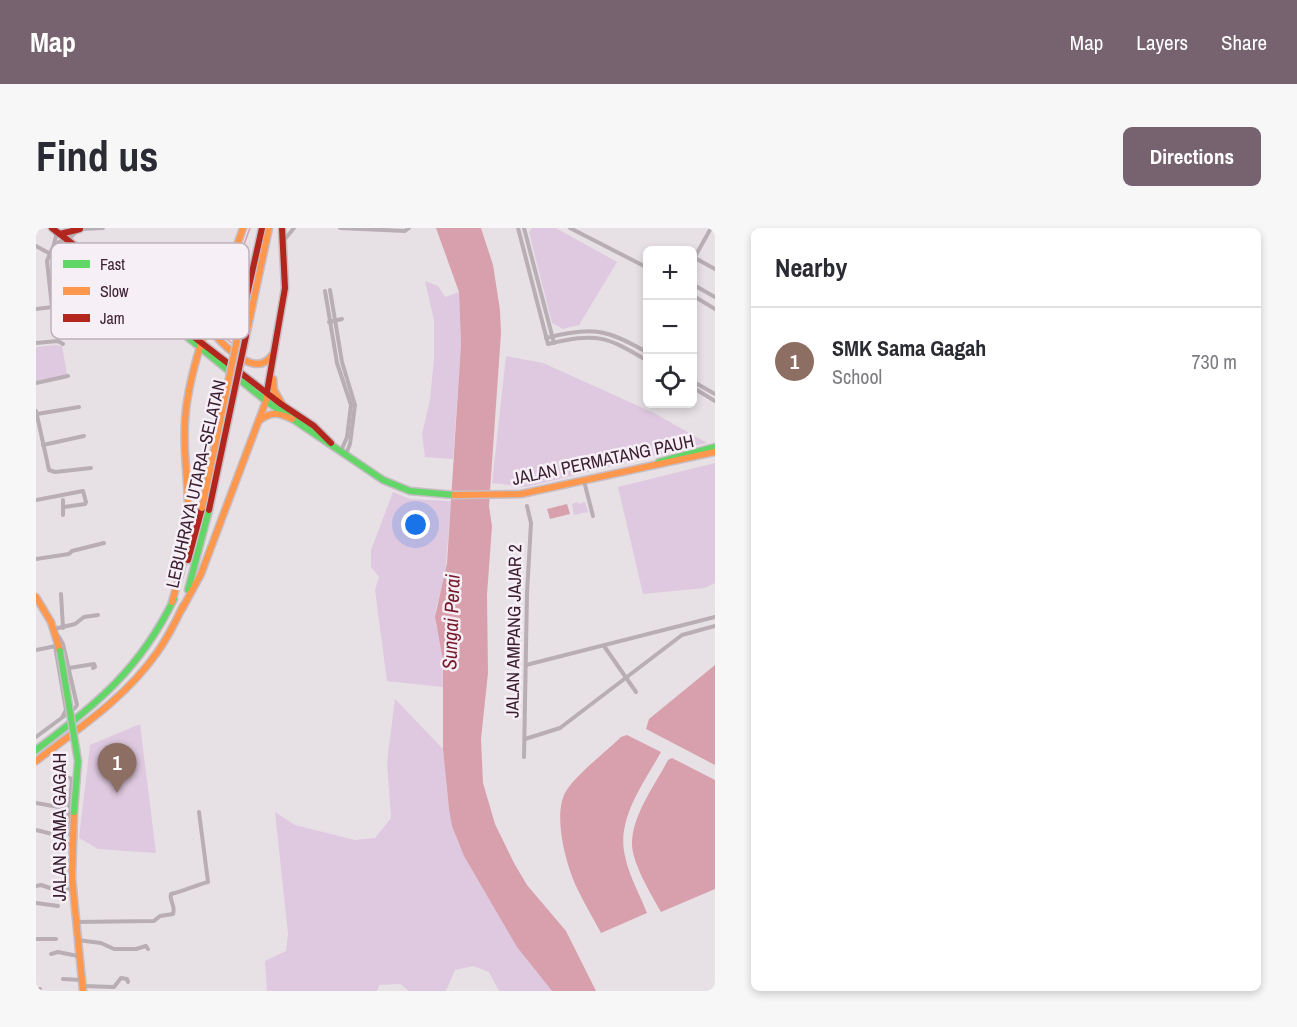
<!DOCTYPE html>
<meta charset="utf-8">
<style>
:root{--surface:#fff;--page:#f7f7f7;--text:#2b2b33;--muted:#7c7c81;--line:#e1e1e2;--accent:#776370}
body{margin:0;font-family:"Archivo Narrow",sans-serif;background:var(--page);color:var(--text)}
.controls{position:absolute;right:18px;top:18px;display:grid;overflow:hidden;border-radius:9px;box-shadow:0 3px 9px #0003}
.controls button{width:54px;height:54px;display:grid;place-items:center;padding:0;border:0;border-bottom:2px solid var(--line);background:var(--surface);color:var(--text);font:30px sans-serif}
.you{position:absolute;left:380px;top:297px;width:21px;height:21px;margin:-15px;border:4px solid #fff;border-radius:50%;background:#1a73e8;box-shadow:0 0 0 9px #1a73e833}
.badge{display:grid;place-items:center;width:39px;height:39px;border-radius:50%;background:var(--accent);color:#fff;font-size:20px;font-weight:700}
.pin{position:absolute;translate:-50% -50px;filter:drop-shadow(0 2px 3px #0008)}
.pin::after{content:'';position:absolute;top:32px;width:21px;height:18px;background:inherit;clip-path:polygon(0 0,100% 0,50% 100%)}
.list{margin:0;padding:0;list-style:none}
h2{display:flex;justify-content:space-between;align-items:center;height:78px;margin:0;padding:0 24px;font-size:26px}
h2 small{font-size:20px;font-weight:400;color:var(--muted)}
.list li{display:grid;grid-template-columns:39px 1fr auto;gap:18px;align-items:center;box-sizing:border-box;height:108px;padding:0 24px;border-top:2px solid var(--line)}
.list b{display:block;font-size:22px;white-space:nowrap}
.list p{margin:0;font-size:20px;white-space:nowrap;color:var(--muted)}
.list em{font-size:20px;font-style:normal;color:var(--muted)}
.icon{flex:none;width:33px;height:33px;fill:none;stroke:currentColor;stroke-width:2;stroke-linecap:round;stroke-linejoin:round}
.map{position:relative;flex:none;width:679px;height:763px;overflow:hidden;border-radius:9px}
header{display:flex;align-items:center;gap:36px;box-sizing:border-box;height:84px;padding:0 30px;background:var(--accent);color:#fff}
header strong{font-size:28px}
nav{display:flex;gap:33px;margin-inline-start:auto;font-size:21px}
.intro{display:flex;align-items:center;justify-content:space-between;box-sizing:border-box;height:144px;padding:0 36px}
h1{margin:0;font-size:42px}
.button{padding:15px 27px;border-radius:9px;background:var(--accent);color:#fff;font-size:21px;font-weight:700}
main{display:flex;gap:36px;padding:0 36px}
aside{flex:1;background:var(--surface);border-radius:9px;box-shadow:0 3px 9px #0003}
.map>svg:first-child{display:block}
.green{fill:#dfc9e0}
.water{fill:#d8a0ac}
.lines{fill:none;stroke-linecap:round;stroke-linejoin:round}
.stream{stroke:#d8a0ac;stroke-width:1.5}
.fast-casing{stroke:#c7bdc4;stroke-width:9}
.slow-casing{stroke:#c7bdc4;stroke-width:9}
.jam-casing{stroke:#c7bdc4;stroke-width:9}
.street{stroke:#b8aeb4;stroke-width:4}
.fast{stroke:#63d668;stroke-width:6}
.slow{stroke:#ff974d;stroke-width:6}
.jam{stroke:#b3261e;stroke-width:6}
.fast-bridge-casing{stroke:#c7bdc4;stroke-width:9;stroke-linecap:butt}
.slow-bridge-casing{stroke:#c7bdc4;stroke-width:9;stroke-linecap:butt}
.jam-bridge-casing{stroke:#c7bdc4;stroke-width:9;stroke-linecap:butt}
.fast-bridge{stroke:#63d668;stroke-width:6}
.slow-bridge{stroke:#ff974d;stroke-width:6}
.jam-bridge{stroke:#b3261e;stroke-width:6}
.labels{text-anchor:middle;stroke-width:5;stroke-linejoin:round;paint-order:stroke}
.street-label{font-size:18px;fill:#3a1f30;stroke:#f7eff6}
.water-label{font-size:20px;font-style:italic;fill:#77192a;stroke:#f7eff6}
.key{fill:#f7eff6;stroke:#beb1bb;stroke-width:1.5}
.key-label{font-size:16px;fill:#3a1f30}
</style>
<header>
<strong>Map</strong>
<nav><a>Map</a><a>Layers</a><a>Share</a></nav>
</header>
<div class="intro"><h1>Find us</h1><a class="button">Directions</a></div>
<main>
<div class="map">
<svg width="679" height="763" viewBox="0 0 679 763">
<rect width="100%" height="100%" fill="#e7e1e6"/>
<g class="green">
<path d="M 496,0 L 520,0 L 581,34 L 543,97 L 527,101 L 516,95 L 493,4 Z"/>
<path d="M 389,53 L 402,58 L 409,69 L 423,64 L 425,116 L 417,231 L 389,229 L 386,206 L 394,172 L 398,130 L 398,92 Z"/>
<path d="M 20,117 L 26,118 L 31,146 L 29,148 L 0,153 L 0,119 Z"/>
<path d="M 470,128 L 507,135 L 618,185 L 671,215 L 490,259 L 456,255 Z"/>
<path d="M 679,235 L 679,355 L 669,360 L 607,366 L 582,259 Z"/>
<path d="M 357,264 L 374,271 L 415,273 L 409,348 L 400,381 L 400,397 L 406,421 L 407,459 L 351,453 L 339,362 L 343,349 L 335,339 L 335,322 Z"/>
<path d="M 542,274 L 543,276 L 549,274 L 552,284 L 538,287 L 536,276 Z"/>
<path d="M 359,471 L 407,521 L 413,581 L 422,614 L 481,718 L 516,763 L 463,763 L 453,744 L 437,738 L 419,742 L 410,763 L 373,763 L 364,756 L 343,757 L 341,763 L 231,763 L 229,733 L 250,723 L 252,706 L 239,584 L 259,597 L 319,612 L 339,610 L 355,590 L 351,534 Z"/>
<path d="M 104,496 L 120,625 L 62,621 L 43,610 L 54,517 Z"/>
</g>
<g class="water">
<path d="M 400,0 L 445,0 L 457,37 L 464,82 L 465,105 L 453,278 L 456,298 L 451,367 L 452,445 L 445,511 L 447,555 L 459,596 L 478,635 L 491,657 L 530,703 L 560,763 L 516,763 L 481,719 L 428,628 L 416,598 L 413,581 L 407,521 L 407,432 L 399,389 L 411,335 L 425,116 L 423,64 Z"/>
<path d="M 531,276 L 534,286 L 514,291 L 511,281 Z"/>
<path d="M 679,437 L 679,537 L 610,501 L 613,491 Z"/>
<path d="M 591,507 L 625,524 C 608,555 580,591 589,628 C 593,648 604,667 611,685 L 565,705 C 557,690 548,675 541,660 C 530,637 517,588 529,565 C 538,548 571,523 585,509 Z"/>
<path d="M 636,530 L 679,552 L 679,661 L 625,684 C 616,668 596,635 596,616 C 596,587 619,557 632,532 Z"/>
</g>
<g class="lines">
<path class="stream" d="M 196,115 L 183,105 L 180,93 L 214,0"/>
<defs>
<g id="fast">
<path d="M 100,65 L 102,69 L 230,173 L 347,252 L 374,263 L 418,267"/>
<path d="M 138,91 C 151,96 162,98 174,88"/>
<path d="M 623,234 L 679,219"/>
<path d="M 152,362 L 173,282"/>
<path d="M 0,522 C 61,476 104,441 138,371"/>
</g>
<g id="slow">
<path d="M 176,92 L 178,106 C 190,120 221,151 236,127"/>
<path d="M 210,108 L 233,0"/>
<path d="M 237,151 L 238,162 L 246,176"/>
<path d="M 224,192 C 236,183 243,185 256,191"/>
<path d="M 418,267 L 485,266 L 679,224"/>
<path d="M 0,369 L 15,394 L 24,423"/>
<path d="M 136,374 C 142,352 150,330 152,307 C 155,263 144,219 151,174 C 160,114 188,57 207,0"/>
<path d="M 146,381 L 165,346 L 230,173 L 231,164"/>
<path d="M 0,533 C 42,501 89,470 120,426 C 131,411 139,395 147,378"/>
<path d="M 38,584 L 36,650 L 47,763"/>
</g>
<g id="jam">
<path d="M 16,0 L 245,176 L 278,198 L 295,215"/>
<path d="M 24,6 L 44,1"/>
<path d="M 202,107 L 226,0"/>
<path d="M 231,164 L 249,60 L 246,0"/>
<path d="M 152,332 L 166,280"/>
</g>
</defs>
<use href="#fast" class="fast-casing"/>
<use href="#slow" class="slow-casing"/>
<use href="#jam" class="jam-casing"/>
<g class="street">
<path d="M 304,0 L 369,3 L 373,0"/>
<path d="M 482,0 L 512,116 C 561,105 568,107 612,133"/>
<path d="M 488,0 L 518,115"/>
<path d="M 534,0 L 612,40"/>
<path d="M 249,11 L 258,0"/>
<path d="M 0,18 L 29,34 L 48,49 L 58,52"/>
<path d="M 17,20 L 20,8 L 19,4"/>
<path d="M 659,30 L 679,41"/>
<path d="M 656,34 L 675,0"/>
<path d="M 656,56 L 679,69"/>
<path d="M 294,62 L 306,134 L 319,177 L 314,216 L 310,226"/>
<path d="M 289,63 L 301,135 L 315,177 L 311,209 L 305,223"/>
<path d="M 656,67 L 679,81"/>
<path d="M 16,79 L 11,33 L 16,21 L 23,14 L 31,12 L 44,1 L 67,0"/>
<path d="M 0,81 L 42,76"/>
<path d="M 293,94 L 306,91"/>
<path d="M 510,110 C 556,98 571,101 612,125"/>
<path d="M 0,115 L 22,113 L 27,116"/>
<path d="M 656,153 L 679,166"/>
<path d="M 0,155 L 32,148"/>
<path d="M 656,159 L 679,173"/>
<path d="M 0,183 L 13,242 L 19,244 L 55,240"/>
<path d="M 1,186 L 43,179"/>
<path d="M 7,217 L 48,208"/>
<path d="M 548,253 L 557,288"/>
<path d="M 0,272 L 47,263 L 50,274 L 49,276 L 28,279"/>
<path d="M 27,272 L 27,287"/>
<path d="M 0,331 L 33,326 L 36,323 L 68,315"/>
<path d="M 25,366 L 27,400"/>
<path d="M 18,401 L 39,396 L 48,389 L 62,387"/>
<path d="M 19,418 L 30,482 L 27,488"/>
<path d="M 568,418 L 600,464"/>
<path d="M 0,422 L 20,418"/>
<path d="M 490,437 L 679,389"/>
<path d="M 33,440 L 58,436 L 59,439 L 57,440"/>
<path d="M 0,509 L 39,480 L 41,477 L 27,416 L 23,409 L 20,407"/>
<path d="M 489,511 L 524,500 L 646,407 L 679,398"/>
<path d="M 488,529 L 491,365 L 495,295 L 491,278"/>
<path d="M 23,551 L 30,549 L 36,551 L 31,601 L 32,605 L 37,608"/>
<path d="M 0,575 L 33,581"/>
<path d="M 0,602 L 16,606 L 37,619"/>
<path d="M 0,658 L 5,657 L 20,662 L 37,661"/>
<path d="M 0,675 L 22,678"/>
<path d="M 39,694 L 118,693 L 124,688 L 137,686 C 140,678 133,673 135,666 C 148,663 160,657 172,654 L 163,584"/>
<path d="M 0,711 L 20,711"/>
<path d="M 41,712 L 65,715 L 78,721 L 100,721 L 110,718 L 112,721"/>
<path d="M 15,726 L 22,724 L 42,728"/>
<path d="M 27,751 L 45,752"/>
<path d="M 47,758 L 78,759 L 85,750 L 91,751 L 92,754"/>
<path d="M 3,763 L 4,761"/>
</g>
<use href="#fast" class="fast"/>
<use href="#slow" class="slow"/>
<use href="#jam" class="jam"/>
<defs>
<path id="fast-bridge" d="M 24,423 L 42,533 L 38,584"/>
<path id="slow-bridge" d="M 166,280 L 202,107"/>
<path id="jam-bridge" d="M 173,282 L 210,108"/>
</defs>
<use href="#fast-bridge" class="fast-bridge-casing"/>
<use href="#slow-bridge" class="slow-bridge-casing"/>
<use href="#jam-bridge" class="jam-bridge-casing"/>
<use href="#fast-bridge" class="fast-bridge"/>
<use href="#slow-bridge" class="slow-bridge"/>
<use href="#jam-bridge" class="jam-bridge"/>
</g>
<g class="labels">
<g class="street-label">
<text transform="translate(567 232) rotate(-12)" y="6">JALAN PERMATANG PAUH</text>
<text transform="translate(160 256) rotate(-77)" y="6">LEBUHRAYA UTARA–SELATAN</text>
<text transform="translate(478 403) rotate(-89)" y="6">JALAN AMPANG JAJAR 2</text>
<text transform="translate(24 599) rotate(-90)" y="6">JALAN SAMA GAGAH</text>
</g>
<g class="water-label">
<text transform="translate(415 394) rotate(-88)" y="7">Sungai Perai</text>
</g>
</g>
<rect x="15" y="15" width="198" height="96" rx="9" class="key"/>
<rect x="27" y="32" width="27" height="8" fill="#63d668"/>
<rect x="27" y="59" width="27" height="8" fill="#ff974d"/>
<rect x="27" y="86" width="27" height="8" fill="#b3261e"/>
<g class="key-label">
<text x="64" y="42">Fast</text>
<text x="64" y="69">Slow</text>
<text x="64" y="96">Jam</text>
</g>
</svg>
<div class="controls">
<button>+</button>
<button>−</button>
<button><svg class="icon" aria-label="locate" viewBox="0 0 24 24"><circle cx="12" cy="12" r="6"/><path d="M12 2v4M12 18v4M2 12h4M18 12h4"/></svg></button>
</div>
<div class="you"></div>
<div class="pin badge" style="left:81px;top:565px;background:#8d6e63">1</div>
</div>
<aside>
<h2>Nearby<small></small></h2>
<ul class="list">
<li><span class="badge" style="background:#8d6e63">1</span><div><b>SMK Sama Gagah</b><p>School</p></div><em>730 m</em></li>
</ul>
</aside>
</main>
